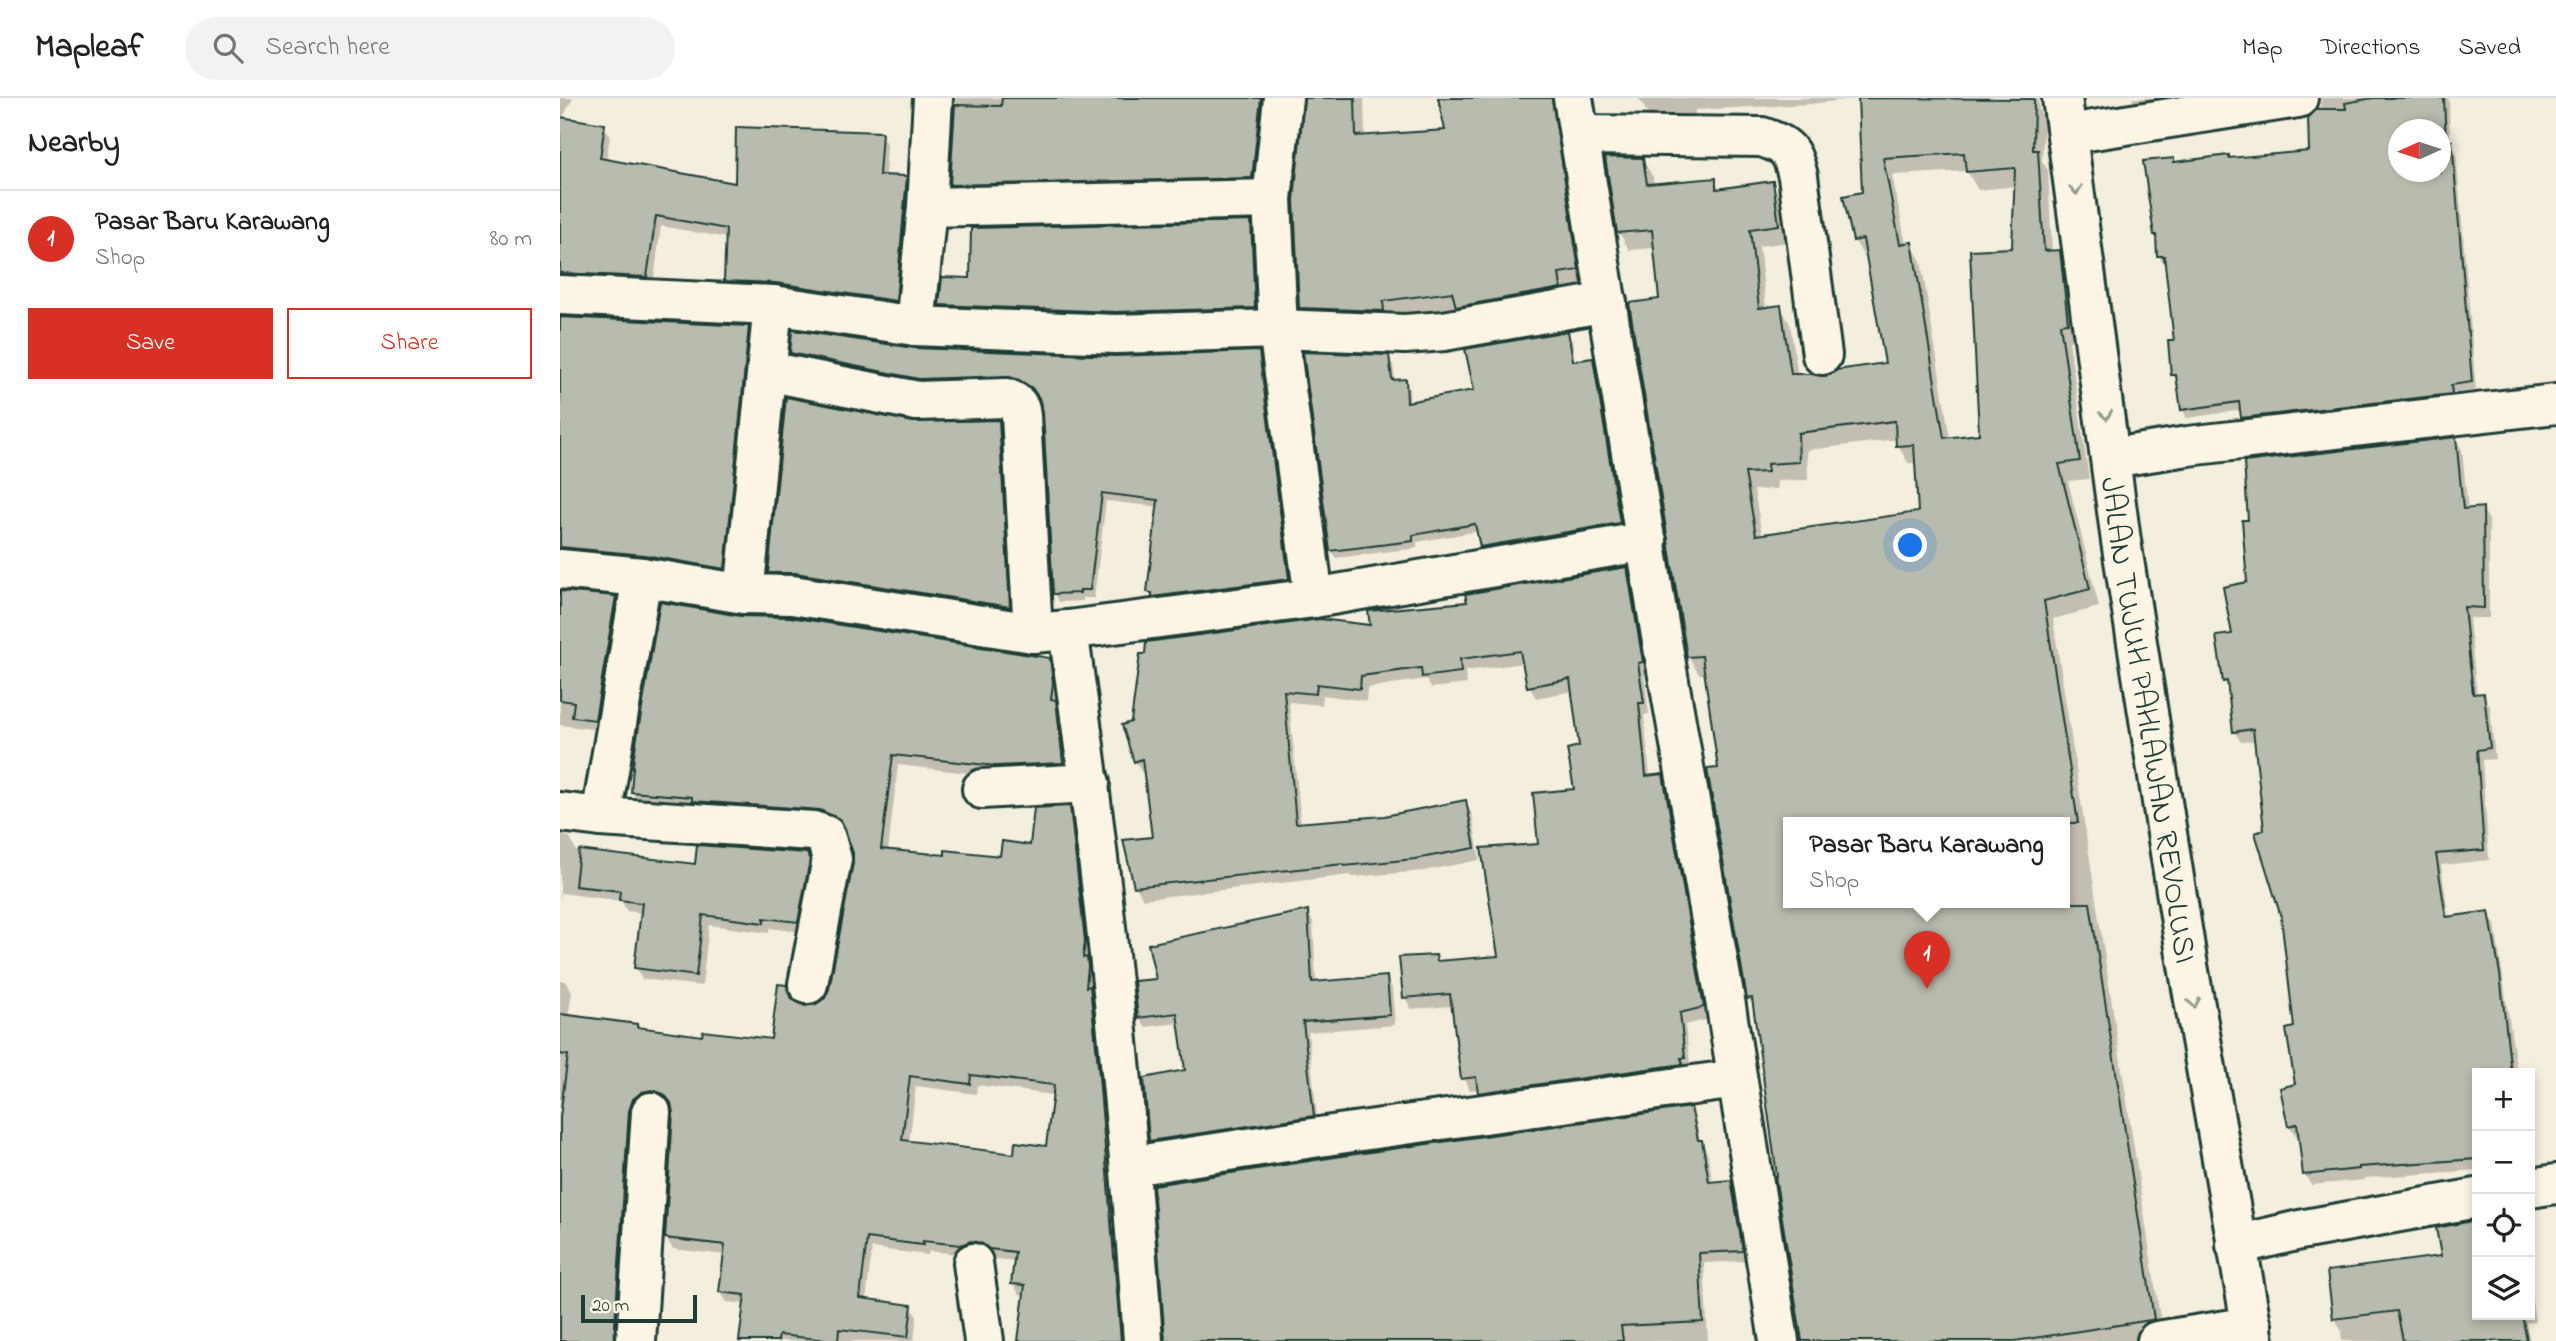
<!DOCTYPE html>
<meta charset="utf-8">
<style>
:root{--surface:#fff;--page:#f2f2f2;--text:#222;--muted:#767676;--line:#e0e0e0;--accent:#d93025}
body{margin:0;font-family:"Indie Flower",sans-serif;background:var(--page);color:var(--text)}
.controls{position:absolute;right:21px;bottom:21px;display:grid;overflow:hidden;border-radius:0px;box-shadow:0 4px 10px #0003}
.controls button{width:63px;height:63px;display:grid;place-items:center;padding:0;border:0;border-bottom:2px solid var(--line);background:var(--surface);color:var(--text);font:35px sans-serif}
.compass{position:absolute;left:1828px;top:21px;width:63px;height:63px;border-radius:50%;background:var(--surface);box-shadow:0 4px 10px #0003;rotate:267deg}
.scale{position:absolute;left:21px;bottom:18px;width:116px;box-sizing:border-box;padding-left:7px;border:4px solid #1f3d34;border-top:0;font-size:19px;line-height:24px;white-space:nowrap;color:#1f3d34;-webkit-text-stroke:5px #fcf5e5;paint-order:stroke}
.you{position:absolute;left:1351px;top:448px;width:24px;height:24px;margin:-18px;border:5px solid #fff;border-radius:50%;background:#1a73e8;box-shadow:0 0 0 10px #1a73e833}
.badge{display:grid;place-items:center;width:46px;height:46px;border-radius:50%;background:var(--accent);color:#fff;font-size:23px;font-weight:700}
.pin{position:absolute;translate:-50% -58px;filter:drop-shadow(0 2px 4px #0008)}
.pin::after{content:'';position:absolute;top:37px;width:24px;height:21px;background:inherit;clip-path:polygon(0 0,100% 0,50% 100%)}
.popup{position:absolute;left:1223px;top:719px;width:287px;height:91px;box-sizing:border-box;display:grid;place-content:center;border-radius:0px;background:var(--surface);filter:drop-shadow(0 2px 5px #0005);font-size:23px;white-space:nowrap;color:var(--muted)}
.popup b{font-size:26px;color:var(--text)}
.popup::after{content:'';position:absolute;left:50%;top:100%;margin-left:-14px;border:14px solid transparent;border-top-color:var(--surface)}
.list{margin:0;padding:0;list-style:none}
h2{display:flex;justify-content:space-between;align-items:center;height:91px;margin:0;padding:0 28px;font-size:30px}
h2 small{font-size:23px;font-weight:400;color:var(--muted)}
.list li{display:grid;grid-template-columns:46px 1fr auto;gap:21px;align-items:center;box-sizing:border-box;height:98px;padding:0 28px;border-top:2px solid var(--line)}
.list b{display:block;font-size:26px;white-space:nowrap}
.list p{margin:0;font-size:23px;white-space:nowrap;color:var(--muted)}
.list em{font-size:23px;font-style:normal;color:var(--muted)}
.actions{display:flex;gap:14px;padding:21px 28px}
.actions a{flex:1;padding:16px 0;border:2px solid var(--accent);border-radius:0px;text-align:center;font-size:24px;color:var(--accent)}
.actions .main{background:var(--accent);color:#fff}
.icon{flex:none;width:38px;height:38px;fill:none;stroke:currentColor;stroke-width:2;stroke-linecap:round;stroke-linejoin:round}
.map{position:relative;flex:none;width:1996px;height:1243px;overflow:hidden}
header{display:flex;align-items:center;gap:42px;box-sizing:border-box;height:98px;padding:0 35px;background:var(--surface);border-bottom:2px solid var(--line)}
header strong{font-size:33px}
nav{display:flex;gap:38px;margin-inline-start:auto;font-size:24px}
.search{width:490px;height:63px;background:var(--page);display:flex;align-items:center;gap:18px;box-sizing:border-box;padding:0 24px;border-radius:38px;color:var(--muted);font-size:26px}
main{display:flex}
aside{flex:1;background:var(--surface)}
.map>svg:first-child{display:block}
.shadow{fill:#0003;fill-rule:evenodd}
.building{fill:#b8bcae;stroke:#1f3d34;stroke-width:2;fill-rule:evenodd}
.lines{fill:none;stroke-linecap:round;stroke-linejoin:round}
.minor-casing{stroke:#1f3d34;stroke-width:44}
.major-casing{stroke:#1f3d34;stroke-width:44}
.minor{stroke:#fcf5e5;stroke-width:38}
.major{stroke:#fcf5e5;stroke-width:38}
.oneway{stroke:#8e998c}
.labels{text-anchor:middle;stroke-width:5;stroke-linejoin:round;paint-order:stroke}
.street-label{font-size:32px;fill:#1f3d34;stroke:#fcf5e5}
</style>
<header>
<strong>Mapleaf</strong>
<div class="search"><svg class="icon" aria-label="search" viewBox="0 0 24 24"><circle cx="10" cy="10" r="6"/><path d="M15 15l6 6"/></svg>Search here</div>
<nav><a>Map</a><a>Directions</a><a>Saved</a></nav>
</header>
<main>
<aside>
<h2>Nearby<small></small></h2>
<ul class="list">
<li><span class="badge">1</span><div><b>Pasar Baru Karawang</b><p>Shop</p></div><em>80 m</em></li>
</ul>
<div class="actions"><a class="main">Save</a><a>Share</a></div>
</aside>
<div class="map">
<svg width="1996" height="1243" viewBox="0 0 1996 1243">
<rect width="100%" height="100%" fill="#f3eede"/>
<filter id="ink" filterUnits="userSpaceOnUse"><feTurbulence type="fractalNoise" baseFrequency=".0143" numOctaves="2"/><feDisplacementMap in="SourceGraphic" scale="14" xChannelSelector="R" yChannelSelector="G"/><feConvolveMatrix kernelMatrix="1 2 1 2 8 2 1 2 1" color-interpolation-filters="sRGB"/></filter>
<g filter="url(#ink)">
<g class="shadow">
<path d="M 0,0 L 13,0 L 2,21 L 44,28 L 50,38 L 46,63 L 176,87 L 320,36 L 327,47 L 325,79 L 346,79 L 352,90 L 341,213 L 172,193 L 166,182 L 167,140 L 101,128 L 93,189 L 0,187 Z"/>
<path d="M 396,0 L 722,0 L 702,97 L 402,104 L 392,86 Z"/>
<path d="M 746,0 L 804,0 L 805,39 L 887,33 L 880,0 L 1010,0 L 1028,190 L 1010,208 L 751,227 L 741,209 Z"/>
<path d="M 1079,0 L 1478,0 L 1479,12 L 1484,21 L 1482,63 L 1488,72 L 1492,154 L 1499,154 L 1509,171 L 1517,243 L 1509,243 L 1529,381 L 1508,383 L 1539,509 L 1493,521 L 1603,1239 L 1595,1243 L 1243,1243 L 1195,911 L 1189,900 L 1146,576 L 1139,576 L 1129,559 L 1095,150 L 1069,152 L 1059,134 L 1082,61 L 1093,79 L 1094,87 L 1155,82 L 1160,92 L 1212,85 L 1222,102 L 1228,144 L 1199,148 L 1206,210 L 1220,208 L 1230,226 L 1238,278 L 1264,281 L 1327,266 L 1308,159 L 1305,160 L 1294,142 L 1304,95 L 1299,0 L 1251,6 L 1135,12 L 1135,17 L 1089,18 ZM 1407,73 L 1418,92 L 1457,88 L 1454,151 L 1421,338 L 1390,341 L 1361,163 L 1351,146 L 1346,146 L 1332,77 ZM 1338,341 L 1338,347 L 1348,365 L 1357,365 L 1360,416 L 1202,437 L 1194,392 L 1217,391 L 1217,383 L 1248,382 L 1247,352 ZM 1229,725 L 1505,725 L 1505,805 L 1229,805 Z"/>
<path d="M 1572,0 L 1611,0 L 1611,6 L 1578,12 Z"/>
<path d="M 1761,0 L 1889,0 L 1890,45 L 1896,53 L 1916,292 L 1895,295 L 1896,304 L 1687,328 L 1682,319 L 1682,312 L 1627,320 L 1622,311 L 1618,285 L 1613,277 L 1615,244 L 1607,166 L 1604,166 L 1599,158 L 1613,62 L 1615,65 L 1750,55 L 1750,19 L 1760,9 ZM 1839,32 L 1881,32 L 1881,74 L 1839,74 Z"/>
<path d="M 690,125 L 695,134 L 699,219 L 386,216 L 381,207 L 411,182 Z"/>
<path d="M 0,220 L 188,229 L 194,240 L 170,481 L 0,461 Z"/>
<path d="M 1007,235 L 1012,243 L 1015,265 L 1032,262 L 1037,270 L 1064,433 L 926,457 L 922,449 L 919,433 L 857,444 L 857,450 L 776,460 L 771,452 L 828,259 L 833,267 L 835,283 L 845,283 L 849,291 L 850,305 L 917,293 Z"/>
<path d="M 354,252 L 555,260 L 698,255 L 703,264 L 733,489 L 594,503 L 589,494 L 599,409 L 546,403 L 534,500 L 523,500 L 523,503 L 499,504 L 494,495 L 484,315 L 481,303 L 477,297 L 464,289 L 365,289 L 237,263 L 232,255 Z"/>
<path d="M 438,324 L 444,333 L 454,518 L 215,484 L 210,474 L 357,327 Z"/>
<path d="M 1896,341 L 1902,352 L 1908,412 L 1922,411 L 1929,422 L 1929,520 L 1909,520 L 1917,598 L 1923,597 L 1930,608 L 1935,661 L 1922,662 L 1929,762 L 1881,767 L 1889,821 L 1928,815 L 1935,826 L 1957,975 L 1917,975 L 1917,1072 L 1804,1080 L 1804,1082 L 1751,1087 L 1745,1076 L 1740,1037 L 1736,1038 L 1729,1027 L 1737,988 L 1736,931 L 1723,819 L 1706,733 L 1696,642 L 1681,644 L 1674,633 L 1670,592 L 1665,583 L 1674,537 L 1689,485 Z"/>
<path d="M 1067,470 L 1073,482 L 1089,576 L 1084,576 L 1089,616 L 1084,617 L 1090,680 L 1102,678 L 1109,690 L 1150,921 L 1125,927 L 1131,971 L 926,1006 L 919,991 L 910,992 L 903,980 L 893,908 L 851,911 L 845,899 L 875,858 L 879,865 L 940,860 L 980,747 L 1016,692 L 1021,650 L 1013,593 L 976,600 L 969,588 L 964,565 L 905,573 L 907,586 L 871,590 L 866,581 L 807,590 L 806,603 L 763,597 L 762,607 L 729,604 L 741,726 L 824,719 L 905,704 L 912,716 L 920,762 L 863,773 L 792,779 L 791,777 L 583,801 L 576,789 L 594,740 L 586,674 L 582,675 L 575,663 L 812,529 Z"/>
<path d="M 0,495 L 55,500 L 62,511 L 41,632 L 0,627 Z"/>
<path d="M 180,519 L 489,562 L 495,573 L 498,597 L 497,608 L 501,614 L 508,675 L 443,679 L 338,667 L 328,753 L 386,759 L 441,759 L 471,749 L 509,710 L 515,721 L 531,855 L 529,866 L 533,881 L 532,895 L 536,901 L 545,990 L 565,1243 L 460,1243 L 465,1197 L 459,1196 L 453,1186 L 456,1163 L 437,1161 L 428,1155 L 407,1157 L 369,1153 L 368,1157 L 312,1150 L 306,1203 L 351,1208 L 357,1219 L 354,1242 L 363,1243 L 181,1243 L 185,1206 L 167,1204 L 160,1193 L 165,1157 L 113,1151 L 106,1140 L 115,1015 L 112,1007 L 99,1002 L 60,1243 L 0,1243 L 0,883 L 5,883 L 12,894 L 8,919 L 144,940 L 213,943 L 226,889 L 233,904 L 244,909 L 256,908 L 266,901 L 271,891 L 295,764 L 288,732 L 262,721 L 79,704 L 72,694 ZM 417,987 L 494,997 L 488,1050 L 455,1058 L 349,1045 L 356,988 L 416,996 Z"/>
<path d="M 0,737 L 10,739 L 16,753 L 137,768 L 246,756 L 253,767 L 243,834 L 209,830 L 209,835 L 149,827 L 142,888 L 82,881 L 76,870 L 82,815 L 67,813 L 61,803 L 1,795 L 0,802 Z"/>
<path d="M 747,814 L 753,824 L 756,885 L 826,879 L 832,890 L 835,927 L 748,934 L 758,1028 L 597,1053 L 591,1043 L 627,973 L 620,925 L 585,929 L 579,919 L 598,882 Z"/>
<path d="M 1130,1011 L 1136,1022 L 1140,1043 L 1147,1054 L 1153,1085 L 1170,1084 L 1177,1094 L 1187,1163 L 1144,1165 L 1148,1243 L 606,1243 Z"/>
<path d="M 1917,1124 L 1917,1217 L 1970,1217 L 1970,1187 L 1975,1224 L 1966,1225 L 1970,1243 L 1782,1243 L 1781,1232 L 1775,1221 L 1768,1174 L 1883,1160 L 1878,1131 Z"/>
</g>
<g class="building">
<path d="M 442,0 L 701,0 L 692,80 L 390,87 L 395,7 L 441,8 Z"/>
<path d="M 744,0 L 795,0 L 796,38 L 885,32 L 878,0 L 992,0 L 1019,172 L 999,175 L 1001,190 L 896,209 L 892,194 L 823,203 L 824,213 L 739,210 L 734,102 Z"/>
<path d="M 1298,0 L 1474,1 L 1473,52 L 1478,52 L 1484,153 L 1500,152 L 1508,225 L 1500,226 L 1520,363 L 1499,366 L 1530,491 L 1484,503 L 1518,725 L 1229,725 L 1229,805 L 1530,805 L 1594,1221 L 1591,1222 L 1455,1243 L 1242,1243 L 1215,1078 L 1217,1078 L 1192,900 L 1187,901 L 1147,671 L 1158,670 L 1142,558 L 1127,559 L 1069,205 L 1099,201 L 1092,132 L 1057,135 L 1045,59 L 1083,60 L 1087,86 L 1156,80 L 1156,91 L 1213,83 L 1219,127 L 1190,131 L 1199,210 L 1221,207 L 1231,276 L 1251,276 L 1266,278 L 1277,272 L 1325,265 L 1303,141 L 1293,143 L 1283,98 L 1302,94 ZM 1404,55 L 1406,74 L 1455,70 L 1452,150 L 1410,152 L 1419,336 L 1384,340 L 1352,144 L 1340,146 L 1323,60 ZM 1335,323 L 1336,348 L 1354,347 L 1358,414 L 1196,437 L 1185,375 L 1208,374 L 1207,366 L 1239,364 L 1238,335 Z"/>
<path d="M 1813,0 L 1884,0 L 1886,44 L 1892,43 L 1912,284 L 1891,287 L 1892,296 L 1681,320 L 1679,304 L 1621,312 L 1616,277 L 1611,277 L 1608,243 L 1614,243 L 1604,158 L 1597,158 L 1596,137 L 1594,137 L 1583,63 L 1614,60 L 1614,64 L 1669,57 L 1669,60 L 1749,53 L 1748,19 L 1756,11 L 1786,11 L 1785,5 ZM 1838,32 L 1880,32 L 1880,74 L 1838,74 Z"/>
<path d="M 0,19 L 45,26 L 40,60 L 175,85 L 176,29 L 322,34 L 319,77 L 347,78 L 336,203 L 216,185 L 164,183 L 166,131 L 96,118 L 87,179 L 0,175 Z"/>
<path d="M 691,123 L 695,210 L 556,214 L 379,207 L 382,179 L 410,180 L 411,130 Z"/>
<path d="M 0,219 L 189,228 L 165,471 L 84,457 L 0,449 Z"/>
<path d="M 232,232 L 354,250 L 555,258 L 699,253 L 729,481 L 592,499 L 592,495 L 587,494 L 598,402 L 542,395 L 530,492 L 520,492 L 520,495 L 493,496 L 483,315 L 479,300 L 472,290 L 459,282 L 446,278 L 359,281 L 230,255 Z"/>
<path d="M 1008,233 L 1013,263 L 1033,260 L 1060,425 L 920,449 L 915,426 L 853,437 L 853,443 L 770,453 L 743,254 L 829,257 L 832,282 L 846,281 L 847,304 L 914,292 L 905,251 Z"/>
<path d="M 226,299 L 353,324 L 439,322 L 450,509 L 235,475 L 208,475 Z"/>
<path d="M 1896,339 L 1903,411 L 1923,409 L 1924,510 L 1904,509 L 1913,596 L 1924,595 L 1930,650 L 1917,652 L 1924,752 L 1876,756 L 1886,819 L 1929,813 L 1940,876 L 1951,975 L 1917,975 L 1917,1061 L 1799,1069 L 1799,1071 L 1743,1077 L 1737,1026 L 1728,1028 L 1720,990 L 1735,986 L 1726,931 L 1734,929 L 1721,819 L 1695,735 L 1704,732 L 1693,631 L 1673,634 L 1667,583 L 1663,584 L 1656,538 L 1672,536 L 1663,489 L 1687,484 L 1682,422 L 1688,422 L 1684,364 Z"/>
<path d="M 1067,469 L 1083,564 L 1078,565 L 1084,605 L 1079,605 L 1086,678 L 1103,676 L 1144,909 L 1120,915 L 1125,960 L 1121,960 L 1123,966 L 918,995 L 916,979 L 901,981 L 890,896 L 843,900 L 839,859 L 876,857 L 877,863 L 938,858 L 921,750 L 978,746 L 973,695 L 1014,691 L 1007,651 L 1019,648 L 1010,581 L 967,589 L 960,553 L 900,561 L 901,574 L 862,579 L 861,570 L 801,578 L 800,591 L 757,586 L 756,596 L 724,593 L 736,725 L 824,718 L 906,702 L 915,750 L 855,761 L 784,768 L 783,766 L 574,789 L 563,742 L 592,739 L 582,661 L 574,664 L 562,627 L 571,624 L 580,556 L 585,556 L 586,544 L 760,521 L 810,527 L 808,513 L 907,504 L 905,496 Z"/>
<path d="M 0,493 L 56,498 L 35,622 L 12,619 L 14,604 L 0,602 Z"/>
<path d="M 100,504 L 180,518 L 230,519 L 490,560 L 493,585 L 491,601 L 496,602 L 503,665 L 436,668 L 333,657 L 321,751 L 385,757 L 385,752 L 440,758 L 442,743 L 470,747 L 474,710 L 510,708 L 525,843 L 523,860 L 527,859 L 528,869 L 526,889 L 530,888 L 539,978 L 561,1243 L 458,1243 L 465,1187 L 451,1186 L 455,1154 L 429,1151 L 421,1145 L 411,1143 L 401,1147 L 363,1143 L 363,1147 L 307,1140 L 300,1200 L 352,1207 L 348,1239 L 279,1231 L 278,1243 L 219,1237 L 218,1243 L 179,1243 L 185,1197 L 159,1194 L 165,1147 L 105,1140 L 113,1015 L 111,1005 L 104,996 L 92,992 L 82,994 L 73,1001 L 69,1013 L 54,1243 L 0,1243 L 0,1019 L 8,957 L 0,956 L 0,916 L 77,926 L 77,929 L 142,938 L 143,933 L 211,941 L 218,886 L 227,887 L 228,894 L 233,902 L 245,908 L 256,906 L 265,900 L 269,891 L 293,765 L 293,755 L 281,722 L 260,712 L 132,703 L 132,699 L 71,694 L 74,657 ZM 411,977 L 494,987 L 486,1048 L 455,1044 L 454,1056 L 342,1042 L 350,978 L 410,986 Z"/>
<path d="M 137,747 L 247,755 L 250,762 L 238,824 L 204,820 L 204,825 L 143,817 L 136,878 L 74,870 L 82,805 L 59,802 L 60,793 L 15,788 L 19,752 L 135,766 Z"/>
<path d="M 748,812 L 752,884 L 827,878 L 830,917 L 743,924 L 754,1018 L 589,1043 L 584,980 L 625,972 L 617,915 L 578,920 L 574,883 L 596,881 L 588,846 Z"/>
<path d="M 1131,1009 L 1138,1042 L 1142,1042 L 1149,1084 L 1171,1082 L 1183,1153 L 1139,1155 L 1143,1224 L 1061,1228 L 1063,1243 L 605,1243 L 593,1087 L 782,1058 Z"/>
<path d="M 1917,1122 L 1917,1217 L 1962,1217 L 1967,1243 L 1843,1243 L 1837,1213 L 1773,1221 L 1767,1173 L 1881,1158 L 1876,1130 Z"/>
</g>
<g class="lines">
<defs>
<g id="minor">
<path d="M 723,0 L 712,101 L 718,231 L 754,500"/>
<path d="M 1013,0 L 1100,532 L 1165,902 L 1219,1243"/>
<path d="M 1508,36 L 1738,0"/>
<path d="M 1019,37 L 1202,39 C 1228,48 1231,51 1238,78 L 1262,257"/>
<path d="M 367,109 L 712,101"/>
<path d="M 0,197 L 213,207 L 355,228 L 556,236 L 718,231 L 845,236 L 884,233 L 1047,204"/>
<path d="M 355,228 L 367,109 L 373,0"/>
<path d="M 207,273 L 357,303 L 446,300 C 457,304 460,307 461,318 L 473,535"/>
<path d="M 1551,360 L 1628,348 L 1996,306"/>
<path d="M 0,471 L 82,479 L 184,496 L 232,497 L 473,535 L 508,532 L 754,500 L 1087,443"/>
<path d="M 82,479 L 41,719 L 253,733 L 265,737 L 272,761 L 248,886"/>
<path d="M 184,496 L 213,207"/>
<path d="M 508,532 C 542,768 567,1005 583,1243"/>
<path d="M 422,691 L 530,685"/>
<path d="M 0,714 L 41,719"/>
<path d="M 571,1068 L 779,1036 L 1177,981"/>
<path d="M 1970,1090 L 1996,1086"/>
<path d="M 1676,1147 L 1740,1132 L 1917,1100"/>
<path d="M 413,1165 L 424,1243"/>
<path d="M 76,1243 L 91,1014"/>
<path d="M 1597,1243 L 1692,1228"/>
</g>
<g id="major">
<path id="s1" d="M 1502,0 L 1561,443 L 1626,856 L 1694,1243"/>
</g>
</defs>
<use href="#minor" class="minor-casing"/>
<use href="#major" class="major-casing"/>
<use href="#minor" class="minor"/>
<use href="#major" class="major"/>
</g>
<defs><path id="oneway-chevron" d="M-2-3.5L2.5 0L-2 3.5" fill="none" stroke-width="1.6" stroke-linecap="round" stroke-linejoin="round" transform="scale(1.75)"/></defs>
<g class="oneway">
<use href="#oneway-chevron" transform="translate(1516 92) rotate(82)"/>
<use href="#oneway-chevron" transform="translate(1546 317) rotate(82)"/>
<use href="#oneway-chevron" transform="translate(1634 905) rotate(80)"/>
</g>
</g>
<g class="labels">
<g class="street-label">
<text dy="11" stroke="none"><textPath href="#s1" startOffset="628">JALAN TUJUH PAHLAWAN REVOLUSI</textPath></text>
</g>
</g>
</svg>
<div class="controls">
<button>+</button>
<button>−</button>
<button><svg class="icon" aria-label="locate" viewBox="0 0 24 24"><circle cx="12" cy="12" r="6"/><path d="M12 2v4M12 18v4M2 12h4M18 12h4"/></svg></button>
<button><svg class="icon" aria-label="layers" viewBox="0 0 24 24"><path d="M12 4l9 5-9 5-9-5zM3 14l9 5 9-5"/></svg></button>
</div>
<svg class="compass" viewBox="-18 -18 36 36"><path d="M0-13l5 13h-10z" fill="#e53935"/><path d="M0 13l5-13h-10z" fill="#767676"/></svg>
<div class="scale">20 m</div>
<div class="you"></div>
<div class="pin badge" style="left:1367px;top:891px">1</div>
<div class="popup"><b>Pasar Baru Karawang</b>Shop</div>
</div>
</main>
